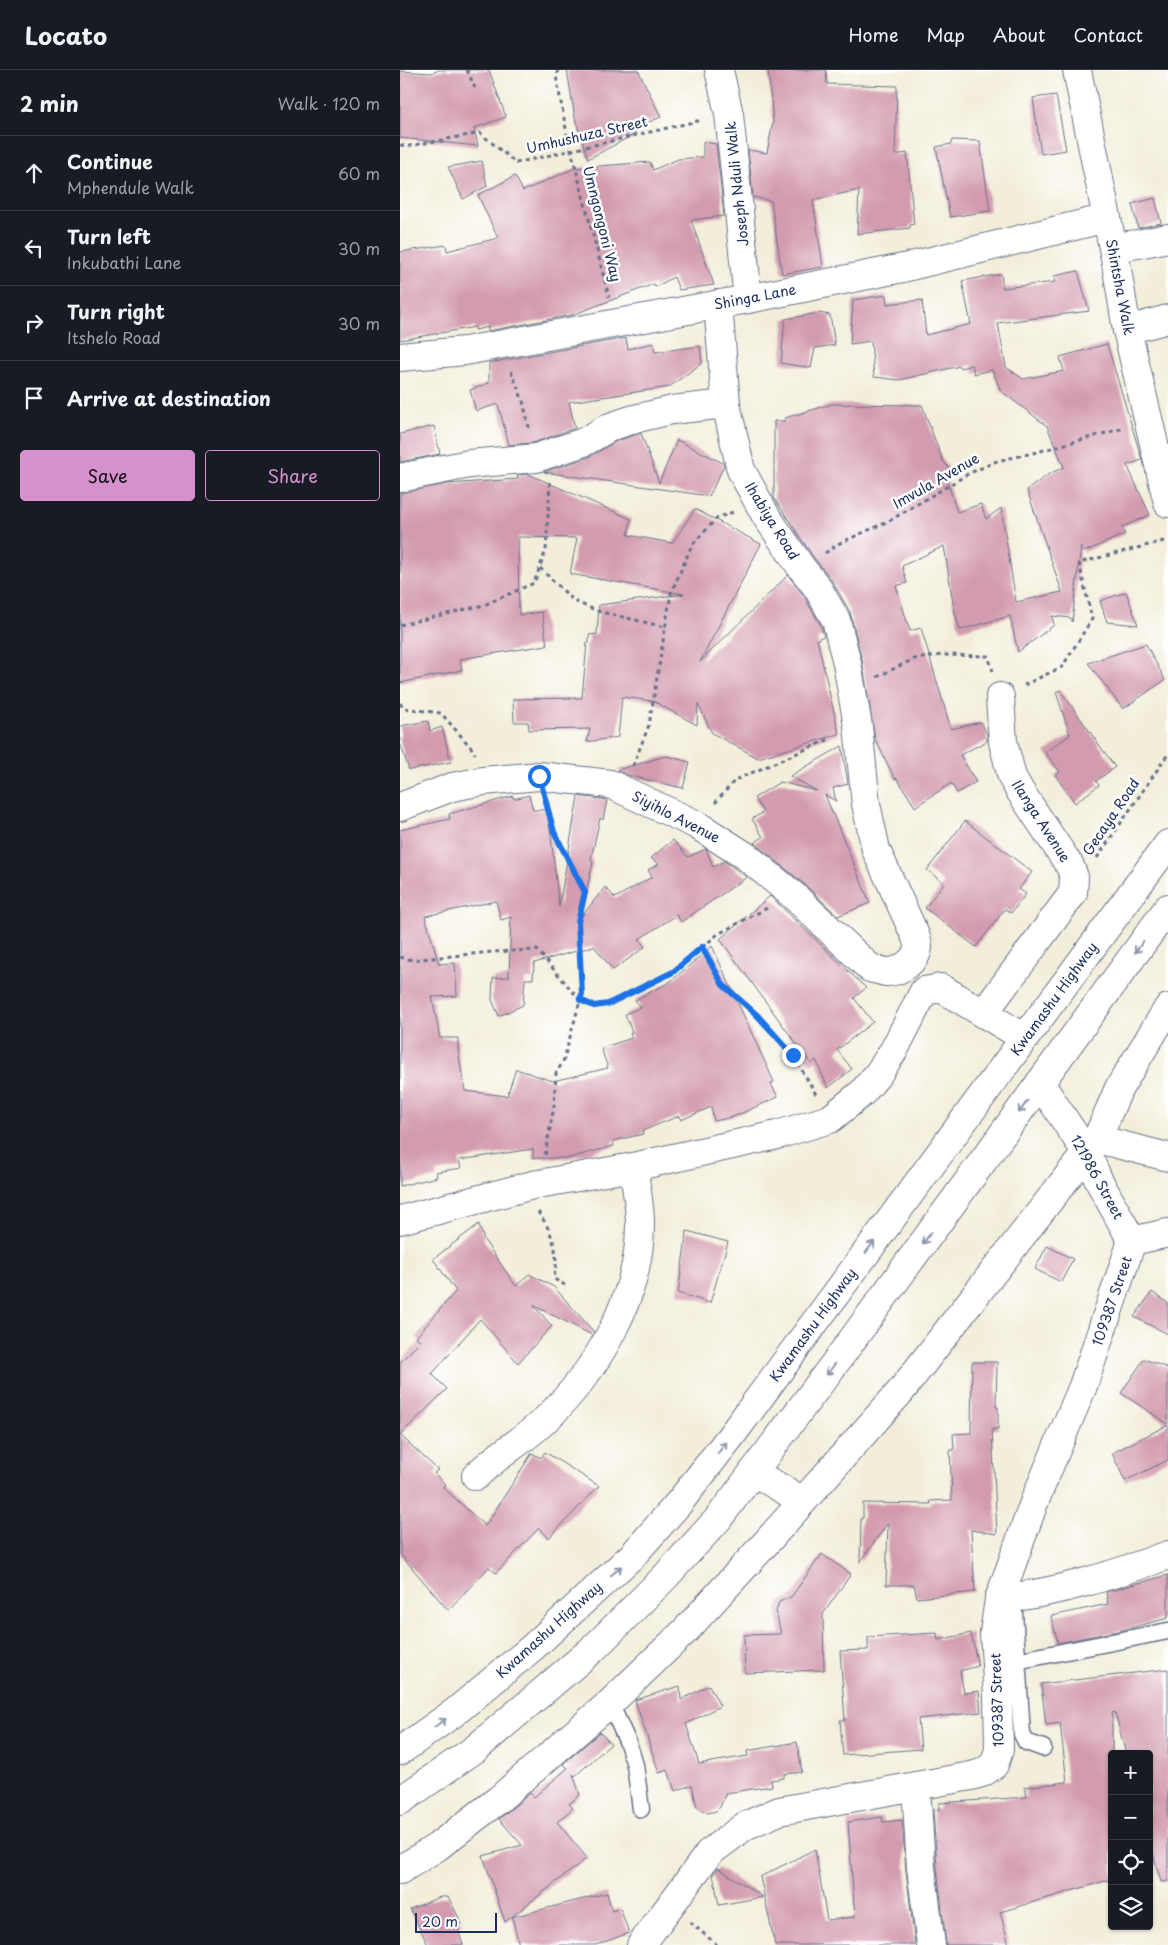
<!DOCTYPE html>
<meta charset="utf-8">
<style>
:root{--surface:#171b24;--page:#20242c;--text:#f1f3f6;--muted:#9ea1a6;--line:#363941;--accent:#d690ce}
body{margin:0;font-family:"Playpen Sans",sans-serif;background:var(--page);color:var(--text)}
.controls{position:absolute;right:15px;bottom:15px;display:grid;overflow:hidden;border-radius:5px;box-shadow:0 1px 4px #0004}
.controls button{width:45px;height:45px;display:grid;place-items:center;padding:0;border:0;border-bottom:1px solid var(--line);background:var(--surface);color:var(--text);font:25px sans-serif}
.scale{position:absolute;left:15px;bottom:12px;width:82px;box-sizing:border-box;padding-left:5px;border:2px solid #1b2f5e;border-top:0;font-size:14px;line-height:18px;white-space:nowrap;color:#1b2f5e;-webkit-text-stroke:4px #fff;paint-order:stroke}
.stop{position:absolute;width:15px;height:15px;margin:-11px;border:4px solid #1a73e8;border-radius:50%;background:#fff}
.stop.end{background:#1a73e8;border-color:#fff;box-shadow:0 1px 5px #0008}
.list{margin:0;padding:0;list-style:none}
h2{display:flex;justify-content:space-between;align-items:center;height:65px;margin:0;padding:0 20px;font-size:21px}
h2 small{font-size:16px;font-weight:400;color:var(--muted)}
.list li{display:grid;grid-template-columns:32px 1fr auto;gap:15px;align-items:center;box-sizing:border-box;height:75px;padding:0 20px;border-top:1px solid var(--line)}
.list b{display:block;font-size:19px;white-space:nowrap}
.list p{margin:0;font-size:16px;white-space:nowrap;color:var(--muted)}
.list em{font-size:16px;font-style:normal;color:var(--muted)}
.actions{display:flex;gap:10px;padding:15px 20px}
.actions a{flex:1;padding:11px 0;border:1px solid var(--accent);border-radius:5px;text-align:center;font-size:18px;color:var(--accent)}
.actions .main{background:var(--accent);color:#111}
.icon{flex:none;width:28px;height:28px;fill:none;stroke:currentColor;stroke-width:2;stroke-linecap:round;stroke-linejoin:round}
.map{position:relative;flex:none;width:768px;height:1875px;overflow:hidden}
header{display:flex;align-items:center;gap:30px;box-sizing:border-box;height:70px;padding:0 25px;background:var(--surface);border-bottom:1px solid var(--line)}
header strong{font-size:24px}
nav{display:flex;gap:28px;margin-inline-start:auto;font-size:18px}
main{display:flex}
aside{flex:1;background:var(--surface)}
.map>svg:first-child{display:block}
.building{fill:#d39baf}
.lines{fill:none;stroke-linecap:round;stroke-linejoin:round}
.service-casing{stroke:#677289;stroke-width:19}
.minor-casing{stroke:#677289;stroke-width:30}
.tertiary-casing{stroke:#677289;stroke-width:30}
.primary-casing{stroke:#677289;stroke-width:30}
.path{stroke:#677289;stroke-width:3;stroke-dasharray:4 4;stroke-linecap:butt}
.service{stroke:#fff;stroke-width:16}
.minor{stroke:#fff;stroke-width:28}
.tertiary{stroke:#fff;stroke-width:28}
.primary{stroke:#fff;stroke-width:28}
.oneway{stroke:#8d97ae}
.route{stroke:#1a73e8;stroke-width:6}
.labels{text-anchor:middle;stroke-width:5;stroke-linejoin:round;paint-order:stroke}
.street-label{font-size:14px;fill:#1b2f5e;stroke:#fff}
</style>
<header>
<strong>Locato</strong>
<nav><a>Home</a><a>Map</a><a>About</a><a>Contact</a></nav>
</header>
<main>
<aside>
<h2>2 min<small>Walk · 120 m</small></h2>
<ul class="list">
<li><svg class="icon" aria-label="ahead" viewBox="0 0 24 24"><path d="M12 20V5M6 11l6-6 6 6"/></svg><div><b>Continue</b><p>Mphendule Walk</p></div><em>60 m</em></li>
<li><svg class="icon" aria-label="left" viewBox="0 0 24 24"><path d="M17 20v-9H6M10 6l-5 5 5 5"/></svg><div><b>Turn left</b><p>Inkubathi Lane</p></div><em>30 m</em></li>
<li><svg class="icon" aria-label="right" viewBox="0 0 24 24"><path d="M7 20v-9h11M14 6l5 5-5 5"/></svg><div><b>Turn right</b><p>Itshelo Road</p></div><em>30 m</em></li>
<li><svg class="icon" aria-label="arrive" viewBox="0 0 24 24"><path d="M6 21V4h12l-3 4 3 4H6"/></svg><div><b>Arrive at destination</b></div></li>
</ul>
<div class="actions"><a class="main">Save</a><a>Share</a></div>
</aside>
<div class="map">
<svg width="768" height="1875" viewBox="0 0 768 1875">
<rect width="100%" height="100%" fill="#fff"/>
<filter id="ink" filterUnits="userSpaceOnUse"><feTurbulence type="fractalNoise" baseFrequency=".02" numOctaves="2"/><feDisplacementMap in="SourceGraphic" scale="10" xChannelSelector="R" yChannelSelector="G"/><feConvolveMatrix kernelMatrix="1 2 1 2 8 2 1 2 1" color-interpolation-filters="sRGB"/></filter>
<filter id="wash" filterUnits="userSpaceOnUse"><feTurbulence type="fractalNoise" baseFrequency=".0096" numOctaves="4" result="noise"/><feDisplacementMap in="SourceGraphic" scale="20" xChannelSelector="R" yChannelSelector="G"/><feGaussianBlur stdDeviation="1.12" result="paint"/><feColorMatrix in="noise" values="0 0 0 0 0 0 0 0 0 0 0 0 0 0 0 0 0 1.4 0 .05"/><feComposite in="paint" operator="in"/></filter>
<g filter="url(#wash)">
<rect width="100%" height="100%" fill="#f3eeda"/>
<g id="blocks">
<g class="building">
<path d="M 39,0 L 89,0 L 106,47 L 74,58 L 78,76 L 0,68 L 0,1 L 31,3 Z"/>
<path d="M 167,0 L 238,0 L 261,47 L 235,58 L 235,64 L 188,89 L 175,48 Z"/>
<path d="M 368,0 L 426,0 L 427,14 L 497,16 L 495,85 L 507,83 L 514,154 L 510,155 L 510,158 L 457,164 L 459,120 L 413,130 L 423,197 L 382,204 L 371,131 L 353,127 L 348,80 L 367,83 L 373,52 Z"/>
<path d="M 656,25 L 666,80 L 641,84 L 633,28 Z"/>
<path d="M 552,70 L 580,71 L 590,141 L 550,147 L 536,77 L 551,74 Z"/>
<path d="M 303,72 L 316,74 L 324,146 L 291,150 L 314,215 L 279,220 L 274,207 L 255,217 L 254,214 L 172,245 L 88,261 L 88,257 L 75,260 L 75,257 L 0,270 L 0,182 L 46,175 L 47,181 L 98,168 L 78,125 L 115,106 L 123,121 L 175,98 L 250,92 L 253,100 L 278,89 L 303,87 Z"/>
<path d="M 82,91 L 87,116 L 63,129 L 48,97 Z"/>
<path d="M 755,128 L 761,153 L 738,158 L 732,134 Z"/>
<path d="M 678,201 L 689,241 L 598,253 L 606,297 L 623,309 L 664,301 L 660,287 L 707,274 L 742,390 L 727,395 L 750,445 L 722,457 L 725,464 L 684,482 L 681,476 L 672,552 L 671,548 L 652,546 L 654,555 L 618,582 L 610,546 L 560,560 L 554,539 L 544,476 L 502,496 L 507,513 L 496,516 L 510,561 L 521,558 L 551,659 L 581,652 L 587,664 L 587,671 L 560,685 L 576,712 L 557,723 L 551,713 L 515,737 L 497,708 L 495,709 L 475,669 L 462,590 L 450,542 L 431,509 L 414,488 L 374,428 L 374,351 L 385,351 L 385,348 L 432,334 L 522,335 L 542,389 L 550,400 L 545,404 L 557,442 L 581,434 L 586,449 L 601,438 L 616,532 L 662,522 L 627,420 L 649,404 L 664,397 L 647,356 L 601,321 L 592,300 L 574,304 L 572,295 L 560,298 L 560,296 L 499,310 L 474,307 L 471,271 L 450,274 L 453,230 L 486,225 L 487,234 L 522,230 L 526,265 L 571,254 L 562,211 L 601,204 L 603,218 L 655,212 L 654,206 Z"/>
<path d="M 419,243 L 430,245 L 435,275 L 415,278 L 411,298 L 381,293 L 385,249 Z"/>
<path d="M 226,268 L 228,279 L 253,273 L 255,282 L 300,276 L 302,293 L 269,317 L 169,332 L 175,358 L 133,373 L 109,375 L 98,334 L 76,341 L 70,320 L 89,313 L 89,293 Z"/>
<path d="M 34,356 L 40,384 L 0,392 L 0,364 Z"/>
<path d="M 241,363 L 259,413 L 277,370 L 323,393 L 324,396 L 309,426 L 144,402 L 189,387 L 216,371 Z"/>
<path d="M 128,404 L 231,449 L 228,465 L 272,473 L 295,439 L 361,474 L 300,592 L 388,505 L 404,526 L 421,556 L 424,566 L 417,569 L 439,664 L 358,688 L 312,663 L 298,634 L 297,655 L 253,631 L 222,627 L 218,667 L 187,672 L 190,659 L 129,660 L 128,652 L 114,652 L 113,629 L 182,628 L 187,573 L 189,573 L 189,565 L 197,564 L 199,535 L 284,524 L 170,504 L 177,468 L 118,467 L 119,545 L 142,542 L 147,575 L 60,589 L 62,600 L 0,613 L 0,423 L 47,414 L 118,409 L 117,405 Z"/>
<path d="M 726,522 L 738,555 L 707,552 L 700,531 Z"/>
<path d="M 746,574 L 765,610 L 723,639 L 688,593 Z"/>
<path d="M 660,620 L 715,697 L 696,711 L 699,715 L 675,733 L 655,705 L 660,702 L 645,682 L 670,665 L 656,622 Z"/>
<path d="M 28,651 L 30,661 L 42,657 L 51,692 L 9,700 L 0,672 L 0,656 Z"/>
<path d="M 442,676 L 448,714 L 433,718 L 436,731 L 425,725 L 470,833 L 438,846 L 404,814 L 354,773 L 363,767 L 352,749 L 363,742 L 354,728 L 380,712 L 417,721 L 390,706 Z"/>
<path d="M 266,686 L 290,692 L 283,718 L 230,706 L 217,700 Z"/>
<path d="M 129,725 L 133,740 L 148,740 L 159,837 L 178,726 L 207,730 L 203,750 L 200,748 L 191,789 L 193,793 L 180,848 L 205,817 L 215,828 L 252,807 L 248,800 L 259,794 L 251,788 L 273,770 L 288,787 L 306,779 L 313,797 L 324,791 L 347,807 L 281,852 L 277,845 L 239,869 L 245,877 L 213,900 L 194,876 L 134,893 L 133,909 L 125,909 L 123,935 L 99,946 L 92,930 L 93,908 L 109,907 L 111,847 L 101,850 L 96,831 L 25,846 L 39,894 L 55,893 L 57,926 L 32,927 L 40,968 L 58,968 L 58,980 L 65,1021 L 107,1026 L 116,999 L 153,1011 L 208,998 L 201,978 L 232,968 L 230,963 L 232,962 L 225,944 L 241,937 L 235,930 L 270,912 L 312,876 L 374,1012 L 371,1014 L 378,1027 L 333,1047 L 314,1051 L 311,1037 L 281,1050 L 279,1046 L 242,1061 L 243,1064 L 213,1071 L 214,1076 L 169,1088 L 133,1088 L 133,1079 L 59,1090 L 61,1098 L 36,1102 L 37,1107 L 0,1116 L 0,760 L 50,749 L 49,744 L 113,726 L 114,729 Z"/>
<path d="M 565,751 L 632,802 L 619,819 L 626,824 L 611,843 L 605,839 L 576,877 L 525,838 L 544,813 L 527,800 Z"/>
<path d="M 370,826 L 466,918 L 454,928 L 473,952 L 437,980 L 452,999 L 428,1018 L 416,990 L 411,994 L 320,869 Z"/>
<path d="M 79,1154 L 84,1170 L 116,1216 L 129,1204 L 154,1217 L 194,1262 L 192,1265 L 133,1235 L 152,1256 L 118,1293 L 80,1249 L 32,1304 L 47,1319 L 0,1365 L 38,1400 L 34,1403 L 45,1414 L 43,1417 L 85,1456 L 132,1383 L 141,1388 L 145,1382 L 199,1416 L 149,1468 L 139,1458 L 96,1503 L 89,1497 L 48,1540 L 0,1484 L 0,1292 L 21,1271 L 16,1267 L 56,1221 L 33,1189 Z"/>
<path d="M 287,1161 L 328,1172 L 310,1233 L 278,1223 Z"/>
<path d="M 647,1176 L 673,1189 L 661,1212 L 635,1199 Z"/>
<path d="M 752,1222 L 768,1233 L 768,1264 L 734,1247 Z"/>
<path d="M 744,1289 L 768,1298 L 768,1354 L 721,1323 Z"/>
<path d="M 572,1292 L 597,1292 L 596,1337 L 598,1337 L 598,1359 L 592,1359 L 597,1464 L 571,1460 L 575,1522 L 517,1528 L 514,1515 L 486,1515 L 488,1453 L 460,1492 L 461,1448 L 463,1448 L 463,1433 L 531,1434 L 530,1431 L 552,1430 L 550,1380 L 554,1380 L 553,1364 L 571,1363 Z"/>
<path d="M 768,1355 L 768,1390 L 725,1411 L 712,1383 Z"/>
<path d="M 422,1484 L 451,1504 L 423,1544 L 424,1600 L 345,1603 L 344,1565 L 381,1564 L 376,1541 L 379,1532 L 391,1527 Z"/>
<path d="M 768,1505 L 768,1548 L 722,1560 L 658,1573 L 651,1546 L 708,1534 L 706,1522 Z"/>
<path d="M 537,1563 L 538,1570 L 571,1563 L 578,1596 L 560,1601 L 564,1623 L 579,1621 L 581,1642 L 518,1649 L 521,1679 L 443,1685 L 440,1650 L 445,1650 L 440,1581 L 468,1580 L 468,1567 Z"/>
<path d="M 768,1599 L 768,1811 L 761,1812 L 749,1769 L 749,1684 L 726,1684 L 715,1642 L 712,1643 L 712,1809 L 600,1842 L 609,1875 L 546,1875 L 537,1797 L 533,1740 L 539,1739 L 539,1733 L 627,1727 L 625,1717 L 667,1712 L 660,1653 L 646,1655 L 641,1614 Z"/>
<path d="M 309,1615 L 320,1636 L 286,1654 L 299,1694 L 348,1686 L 347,1681 L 397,1672 L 402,1702 L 384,1704 L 384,1708 L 371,1710 L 372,1716 L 326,1723 L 320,1737 L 316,1741 L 308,1743 L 297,1737 L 292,1715 L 275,1721 L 268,1700 L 259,1703 L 235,1630 L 280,1616 L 281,1630 Z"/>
<path d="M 200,1662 L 211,1674 L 175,1706 L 173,1704 L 180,1725 L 169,1734 L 173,1738 L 157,1752 L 187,1788 L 105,1852 L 83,1786 L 122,1775 L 99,1749 L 130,1723 L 134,1727 L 168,1698 L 163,1694 Z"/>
<path d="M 482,1747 L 483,1752 L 502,1750 L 506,1800 L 515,1875 L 375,1875 L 360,1807 L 415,1779 L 427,1850 L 455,1847 L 448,1752 Z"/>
<path d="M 318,1798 L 363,1827 L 319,1835 L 313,1804 Z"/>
<path d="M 207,1823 L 212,1841 L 220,1838 L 229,1863 L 196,1875 L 119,1875 L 112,1847 Z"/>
<path d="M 40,1827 L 48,1827 L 62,1854 L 57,1856 L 63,1875 L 28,1875 L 10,1839 Z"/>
</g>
</g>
</g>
<g filter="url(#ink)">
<use href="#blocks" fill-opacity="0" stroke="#677289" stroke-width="1"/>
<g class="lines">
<defs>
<g id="service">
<path d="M 613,1527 L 622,1664 L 626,1672 L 643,1678"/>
<path d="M 616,1591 L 768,1561"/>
<path d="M 210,1633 L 228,1673 L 235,1695 L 241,1739"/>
</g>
<g id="minor">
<path d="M 319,0 L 329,44 L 348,229"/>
<path d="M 677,0 L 716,193 L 727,260 L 768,433"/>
<path d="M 713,177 L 738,174 L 768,168"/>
<path d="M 727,260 L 768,249"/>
<path d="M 0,287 L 65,281 L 348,229 L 503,198 L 707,148"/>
<path d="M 0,408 L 69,394 L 136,388 L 184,372 L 210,357 L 234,349 L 272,340 L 326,334"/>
<path d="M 0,737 L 52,717 L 83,711 L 139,706 L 210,714 L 297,755 L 347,787 L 394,826 L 470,898 C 475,899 481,901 486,902 C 499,903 518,890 518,876 C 518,873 516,868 515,865 L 476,780 L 466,734 L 458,656 L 447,593 L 436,550 L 417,517 L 401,497 L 366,446 L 341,400 L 326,334 L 318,234"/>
<path d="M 583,944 L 673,823 L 674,807 L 670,796 L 620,721 L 612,707 L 603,672 L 600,627"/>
<path d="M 640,1013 L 686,1082 L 699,1111 L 732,1171"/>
<path d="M 697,1069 L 768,1087"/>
<path d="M 732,1171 L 768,1163"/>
<path d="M 353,1402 L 403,1431"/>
<path d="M 76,1406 C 97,1385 123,1371 144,1351 C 197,1301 240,1228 240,1154 C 240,1135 236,1116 233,1097"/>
<path d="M 599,1529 C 658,1523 713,1505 768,1485"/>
<path d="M 516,1716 L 521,1798 L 531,1875"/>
<path d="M 0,1800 L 37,1777 L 98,1730 L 210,1633 L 285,1561 L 364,1475 L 501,1321 L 697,1069 L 719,1018 L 768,938"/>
<path d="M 241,1875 L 309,1783 L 345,1756 L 379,1741 L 571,1706 L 582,1703 L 594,1695 L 599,1680 L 598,1626 L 594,1563 L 599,1529 L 635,1430 L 683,1316 L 732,1171"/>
</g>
<path id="tertiary" d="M 0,1150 L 133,1115 L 233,1097 L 377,1065 L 430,1049 L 462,1023 L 478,1004 L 494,980 L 524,921 L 541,918 L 625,968"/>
<g id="primary">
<path d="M 0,1681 L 55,1642 L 133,1577 L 232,1486 L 278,1434 L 331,1366 L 768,774"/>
<path d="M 0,1731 L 75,1679 L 194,1578 L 265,1507 L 318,1449 L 444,1281 L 768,838"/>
</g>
</defs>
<use href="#service" class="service-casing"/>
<use href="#minor" class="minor-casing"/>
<use href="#tertiary" class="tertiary-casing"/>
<use href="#primary" class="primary-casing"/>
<g class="path">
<path d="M 67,0 L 75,18"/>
<path d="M 158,0 L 156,6 L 167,64 L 209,227"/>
<path d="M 0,75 L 9,76 L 80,63 L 116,93 L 302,50"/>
<path d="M 111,301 L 123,331 L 130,362"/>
<path d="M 425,483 L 440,473 L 489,451 L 568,404 L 597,391 L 637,382 L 724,358"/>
<path d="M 140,498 L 174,531 L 197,541 L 265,557"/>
<path d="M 0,555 L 84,535 L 134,513 L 146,480 L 150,412"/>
<path d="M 477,607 L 514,589 L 541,585 L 588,586 L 593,601"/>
<path d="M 624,615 L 662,597 L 692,549 L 679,493 L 768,470"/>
<path d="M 0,633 L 3,638 L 41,643 L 74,681 L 75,684"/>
<path d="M 233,696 L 249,655 L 271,523 L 292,475 L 317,448 L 333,442"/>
<path d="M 315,733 L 335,710 L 432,668"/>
<path d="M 697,788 L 768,684"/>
<path d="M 302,877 L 323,915 L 357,945 L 393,985 L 417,1026"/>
<path d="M 0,887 L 12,890 L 92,882 L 137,880 L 180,930 L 194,936 L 208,934 L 273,902 L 318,864 L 367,838"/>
<path d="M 145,1085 L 154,1036 L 156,1003 L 163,992 L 182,924 L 178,852 L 185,822 L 154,762 L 146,734"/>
<path d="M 138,1142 C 148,1155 156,1173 156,1190 C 157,1197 154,1202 154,1209 L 165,1215"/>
<path d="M 290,1852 L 317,1875"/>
</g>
<use href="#service" class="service"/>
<use href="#minor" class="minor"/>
<use href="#tertiary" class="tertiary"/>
<use href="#primary" class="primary"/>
</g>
<defs><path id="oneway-shaft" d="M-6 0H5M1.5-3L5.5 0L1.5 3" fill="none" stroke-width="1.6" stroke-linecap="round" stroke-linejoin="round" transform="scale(1.25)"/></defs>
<g class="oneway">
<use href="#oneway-shaft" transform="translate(739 877) rotate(126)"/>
<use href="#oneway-shaft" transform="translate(623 1037) rotate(126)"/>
<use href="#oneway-shaft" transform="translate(527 1168) rotate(126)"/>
<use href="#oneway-shaft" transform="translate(470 1177) rotate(-54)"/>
<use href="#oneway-shaft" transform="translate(431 1299) rotate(127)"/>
<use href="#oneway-shaft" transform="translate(322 1378) rotate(-52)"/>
<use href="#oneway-shaft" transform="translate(216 1501) rotate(-42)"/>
<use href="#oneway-shaft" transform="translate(40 1653) rotate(-35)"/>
</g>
</g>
<g class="lines" filter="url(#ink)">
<path class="route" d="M 139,706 L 154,762 L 185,822 L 178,852 L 182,924 L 180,930 L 194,936 L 208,934 L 273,902 L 302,877 L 323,915 L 357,945 L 393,985"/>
</g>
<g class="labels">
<g class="street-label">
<text transform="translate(187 65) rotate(-13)" y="5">Umhushuza Street</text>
<text transform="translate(337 114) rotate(-96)" y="5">Joseph Nduli Walk</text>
<text transform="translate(202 154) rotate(76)" y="5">Umngongoni Way</text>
<text transform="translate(720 217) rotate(79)" y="5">Shintsha Walk</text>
<text transform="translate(355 227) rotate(-11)" y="5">Shinga Lane</text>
<text transform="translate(536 411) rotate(-30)" y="5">Imvula Avenue</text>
<text transform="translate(372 451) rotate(58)" y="5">Ihabiya Road</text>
<text transform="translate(276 747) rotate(27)" y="5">Siyihlo Avenue</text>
<text transform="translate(711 747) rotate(-56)" y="5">Gecaya Road</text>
<text transform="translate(641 751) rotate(57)" y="5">Ilanga Avenue</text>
<text transform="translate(654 929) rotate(-54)" y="5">Kwamashu Highway</text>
<text transform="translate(697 1107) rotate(61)" y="5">121986 Street</text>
<text transform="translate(712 1231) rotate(-71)" y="5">109387 Street</text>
<text transform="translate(413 1255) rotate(-54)" y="5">Kwamashu Highway</text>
<text transform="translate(149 1560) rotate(-42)" y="5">Kwamashu Highway</text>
<text transform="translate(597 1630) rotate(-92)" y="5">109387 Street</text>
</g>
</g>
</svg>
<div class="controls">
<button>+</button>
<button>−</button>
<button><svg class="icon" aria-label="locate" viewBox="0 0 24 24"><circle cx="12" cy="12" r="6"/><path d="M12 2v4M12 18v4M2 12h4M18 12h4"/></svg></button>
<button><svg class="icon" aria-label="layers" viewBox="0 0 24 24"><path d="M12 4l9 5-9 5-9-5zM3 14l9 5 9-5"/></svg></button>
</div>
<div class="scale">20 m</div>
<div class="stop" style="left:139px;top:706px"></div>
<div class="stop end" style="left:393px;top:985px"></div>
</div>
</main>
